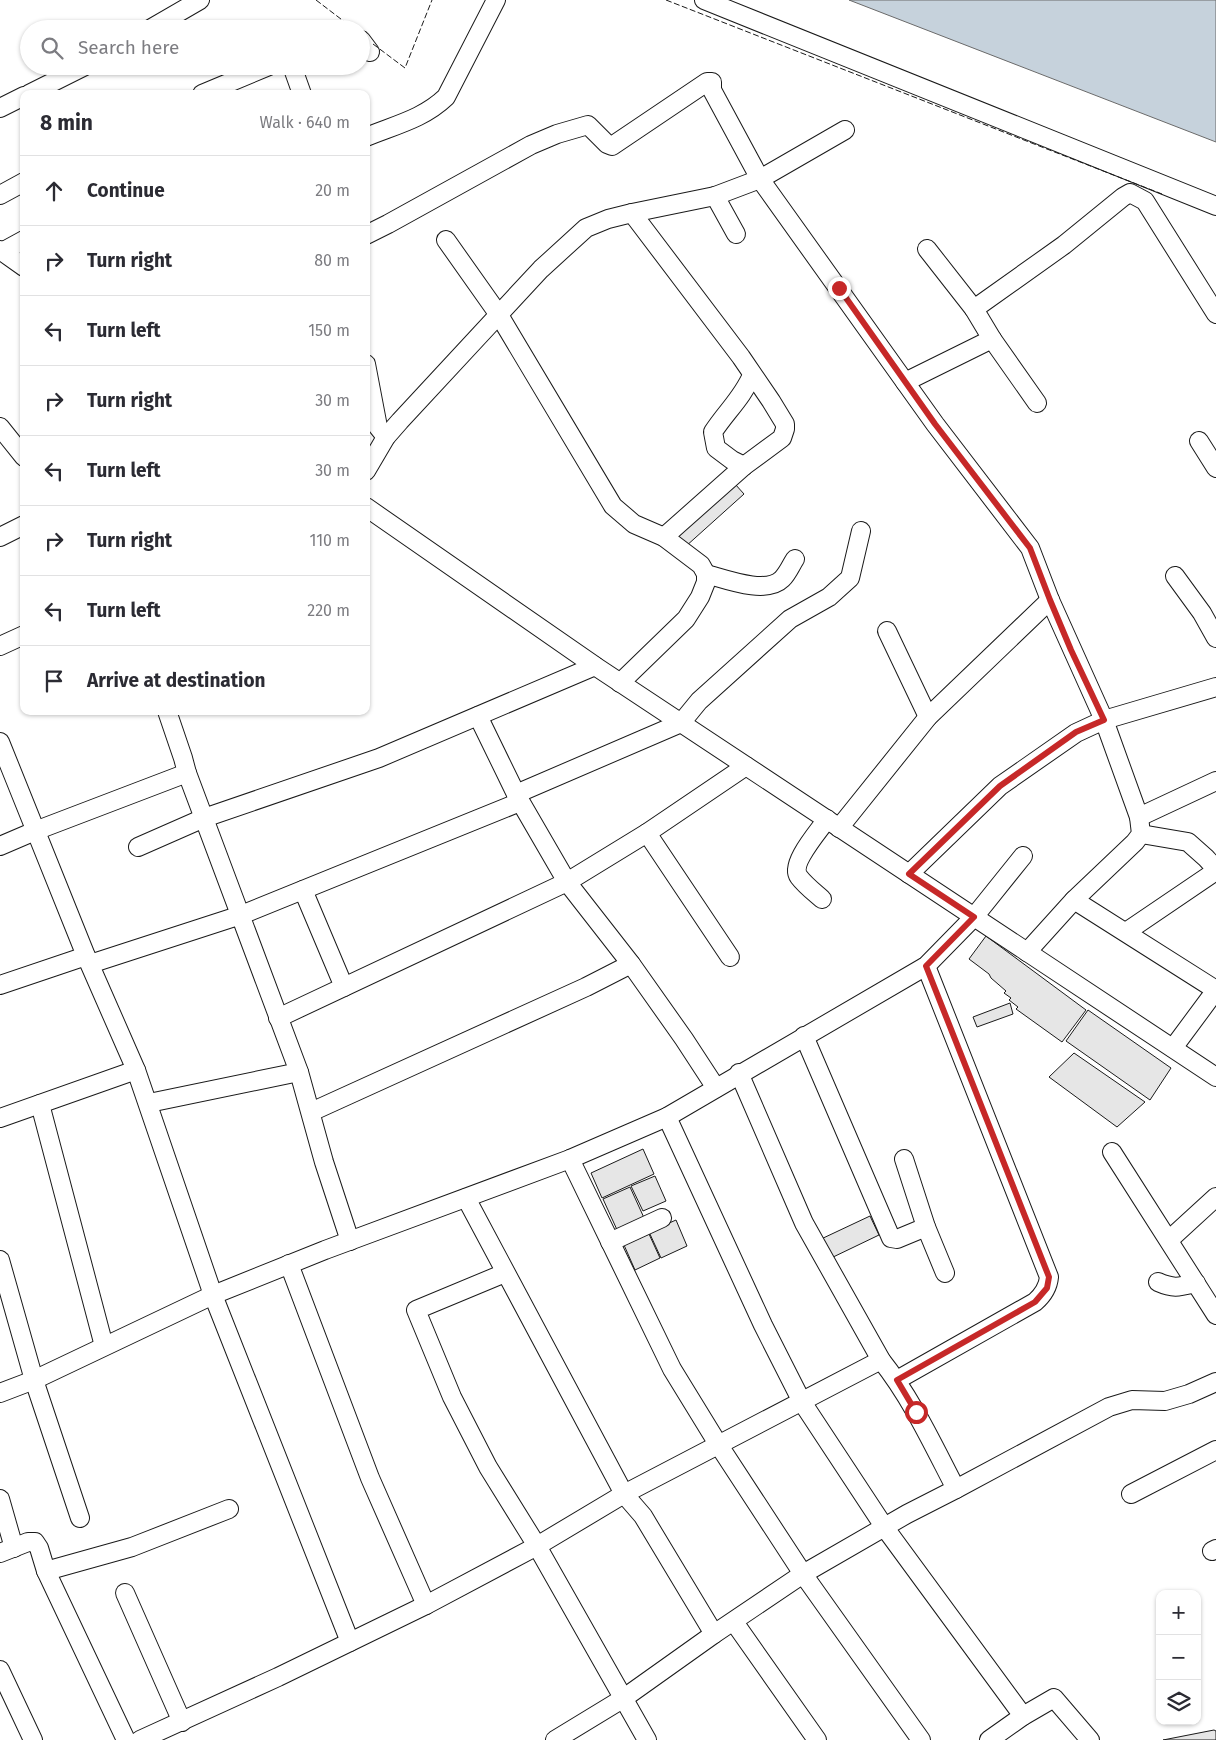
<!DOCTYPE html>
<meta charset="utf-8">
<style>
:root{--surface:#fff;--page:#f7f7f7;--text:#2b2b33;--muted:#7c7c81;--line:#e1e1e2}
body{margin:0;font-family:"Fira Sans",sans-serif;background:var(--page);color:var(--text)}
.controls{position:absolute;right:15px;bottom:15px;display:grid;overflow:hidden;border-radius:10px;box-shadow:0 1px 4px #0004}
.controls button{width:45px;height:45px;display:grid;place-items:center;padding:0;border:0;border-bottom:1px solid var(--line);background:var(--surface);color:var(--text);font:25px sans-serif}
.stop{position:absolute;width:15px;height:15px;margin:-11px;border:4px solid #c62828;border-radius:50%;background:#fff}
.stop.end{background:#c62828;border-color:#fff;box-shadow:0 1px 5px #0008}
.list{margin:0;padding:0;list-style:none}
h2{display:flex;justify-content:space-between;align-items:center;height:65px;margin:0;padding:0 20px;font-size:21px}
h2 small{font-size:16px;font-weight:400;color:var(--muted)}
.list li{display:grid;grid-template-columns:32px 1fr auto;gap:15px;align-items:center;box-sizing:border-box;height:70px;padding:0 20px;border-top:1px solid var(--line)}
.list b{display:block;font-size:19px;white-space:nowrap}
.list em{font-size:16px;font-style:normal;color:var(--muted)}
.icon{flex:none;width:28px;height:28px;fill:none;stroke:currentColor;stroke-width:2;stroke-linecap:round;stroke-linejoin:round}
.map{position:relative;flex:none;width:1216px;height:1740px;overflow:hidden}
.search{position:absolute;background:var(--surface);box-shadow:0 1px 4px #0004;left:20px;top:20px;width:350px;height:55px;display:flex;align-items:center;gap:12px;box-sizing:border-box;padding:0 18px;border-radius:28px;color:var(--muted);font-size:19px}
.panel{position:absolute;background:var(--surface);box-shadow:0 1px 4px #0004;left:20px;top:90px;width:350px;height:625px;border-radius:10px}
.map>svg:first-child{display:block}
.water{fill:#c6d2dc;stroke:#6a6a6a}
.building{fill:#e6e6e6;stroke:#1a1a1a}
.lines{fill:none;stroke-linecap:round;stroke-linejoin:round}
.minor-casing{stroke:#1a1a1a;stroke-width:20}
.minor{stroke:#fff;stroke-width:18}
.fence{stroke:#1a1a1a;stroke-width:1;stroke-dasharray:6 2.5;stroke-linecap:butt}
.route{stroke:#c62828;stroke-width:6}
</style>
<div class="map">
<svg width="1216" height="1740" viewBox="0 0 1216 1740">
<rect width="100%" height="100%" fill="#fff"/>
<path class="water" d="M 849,0 L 1216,0 L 1216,142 Z"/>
<g class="building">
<path d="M 735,484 L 744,494 L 685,547 L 675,536 Z"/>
<path d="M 986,936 L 1086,1010 L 1062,1042 L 1016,1009 L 1018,1007 L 1009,1000 L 1011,998 L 1004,993 L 1006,991 L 991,978 L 989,974 L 969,959 Z"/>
<path d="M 1010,1003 L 1013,1014 L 977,1027 L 973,1017 Z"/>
<path d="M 1088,1010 L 1171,1068 L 1150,1100 L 1066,1041 Z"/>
<path d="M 1074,1053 L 1145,1102 L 1117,1127 L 1049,1077 Z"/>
<path d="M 643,1149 L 654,1174 L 602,1198 L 591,1173 Z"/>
<path d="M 655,1176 L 666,1201 L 643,1211 L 631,1186 Z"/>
<path d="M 630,1187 L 645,1220 L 618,1232 L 603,1199 Z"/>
<path d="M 870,1216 L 879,1235 L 829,1259 L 819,1240 Z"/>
<path d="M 676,1220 L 687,1246 L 661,1258 L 649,1232 Z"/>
<path d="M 649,1234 L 660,1258 L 635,1270 L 624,1245 Z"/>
<path d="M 1214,1730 L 1216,1731 L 1216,1740 L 1163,1740 Z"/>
</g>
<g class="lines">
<defs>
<g id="minor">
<path d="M 704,0 L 1216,206"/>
<path d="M 150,29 L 200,0"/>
<path d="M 361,40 L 370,52"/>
<path d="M 292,66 L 302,94"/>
<path d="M 29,94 L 85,66"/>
<path d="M 202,94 L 269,66"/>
<path d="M 0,108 L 24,96"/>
<path d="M 366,137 C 395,125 423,119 446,97 L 496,0"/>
<path d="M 0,195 L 24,182"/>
<path d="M 715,196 L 736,234"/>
<path d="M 632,213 L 741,357 L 771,401 L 785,424 L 785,429 L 782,438 L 744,466 L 664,537"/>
<path d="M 366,235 L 388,224 L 531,145 L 557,134 L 588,125 L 607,144 L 612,146 L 707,82 L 712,82 L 712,90 L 760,179 L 935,424 L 1030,548 L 1050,600 L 1104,720 L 1139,817 L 1141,834 L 1135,842 L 1074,900 L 1027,952"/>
<path d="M 446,240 L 499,315 L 613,506 L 634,524 L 664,537 L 701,565 L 706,574 L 706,582 L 700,597 L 686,619 L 620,683"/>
<path d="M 927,249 L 974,309"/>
<path d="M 0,250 L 24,267"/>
<path d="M 2,252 L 24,240"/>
<path d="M 992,339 L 974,309 L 1064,245 L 1123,197 L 1130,193 L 1145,201 L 1216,314"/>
<path d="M 366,364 L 378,427 L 386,437"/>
<path d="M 905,382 L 992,339 L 1037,403"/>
<path d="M 0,427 L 24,457"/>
<path d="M 1199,441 L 1216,468"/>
<path d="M 744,466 L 732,460 L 716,448 L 713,432 C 726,412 743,397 752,375"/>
<path d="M 366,471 L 386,437 L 400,421 L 541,269 L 586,228 L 608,219 L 632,213 L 715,196 L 760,179 L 845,130"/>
<path d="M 366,507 L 595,666 L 1216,1077"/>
<path d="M 0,537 L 24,525"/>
<path d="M 706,574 C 725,579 766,595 782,579 C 788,573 791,565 795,559"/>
<path d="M 1175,576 L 1202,613 L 1216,638"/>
<path d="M 887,631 L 928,717"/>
<path d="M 0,646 L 24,635"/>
<path d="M 167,711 L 183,758 L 187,773 L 299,1072 L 324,1162 L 350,1241"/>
<path d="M 478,716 L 516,794 L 567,882 L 631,964 L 684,1039 L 716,1088"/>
<path d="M 0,742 L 86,956 L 136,1070 L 213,1295 L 350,1642"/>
<path d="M 516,794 L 681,723 L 699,701 L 790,619 L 829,597 L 850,578 L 861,531"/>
<path d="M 1139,817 L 1216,781"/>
<path d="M 839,828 L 928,717 L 1050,600"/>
<path d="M 647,833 L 730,957"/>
<path d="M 1141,834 L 1188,842 L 1206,858 L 1216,869"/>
<path d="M 0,846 L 35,831 L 187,773"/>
<path d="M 138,847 L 204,818 L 379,758 L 595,666"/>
<path d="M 909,874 L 1000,786 L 1076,733 L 1104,720 L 1216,687"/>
<path d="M 303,890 L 344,987"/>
<path d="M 822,899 C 814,892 805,885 799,877 C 789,864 819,831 827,819"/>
<path d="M 1074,900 L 1216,990"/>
<path d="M 1126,932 L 1216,871"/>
<path d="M 90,964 L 241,915 L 520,802"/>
<path d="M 0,985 L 86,956"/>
<path d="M 278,1018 L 567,882 L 647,833 L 746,766"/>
<path d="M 804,1036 L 891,1238 L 897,1239 L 926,1227"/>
<path d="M 1173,1048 L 1216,990"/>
<path d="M 739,1073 L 804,1223 L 881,1360 C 912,1399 933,1445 956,1489"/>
<path d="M 149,1103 L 299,1072"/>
<path d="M 40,1104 L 104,1346"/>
<path d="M 311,1112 L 586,987 L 631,964"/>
<path d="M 667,1117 L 763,1325 L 802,1402 L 885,1528 L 1023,1716"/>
<path d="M 0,1118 L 136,1070"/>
<path d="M 1112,1152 L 1216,1315"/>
<path d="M 570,1159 L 672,1369 L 718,1444 L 803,1574 L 921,1740"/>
<path d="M 904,1159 L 926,1227 L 945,1273"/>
<path d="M 466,1198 L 624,1494 L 643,1516 L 714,1634"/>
<path d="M 1169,1240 L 1216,1197"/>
<path d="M 610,1242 L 662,1218"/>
<path d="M 0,1260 L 34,1380 L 80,1518"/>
<path d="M 289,1264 L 370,1478 L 426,1605"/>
<path d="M 505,1273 L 416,1310 L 452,1397 L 488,1467 L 537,1546 L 647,1740"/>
<path d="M 1158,1282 C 1174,1289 1179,1287 1196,1283"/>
<path d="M 897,1380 L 1035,1302 C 1043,1295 1048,1288 1049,1277 L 926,966"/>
<path d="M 0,1393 L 34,1380 L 213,1295 L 325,1250 L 570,1159 L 667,1117 L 926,966 L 974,917 L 1023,856"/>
<path d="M 1131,1494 L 1216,1450"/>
<path d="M 0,1499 L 14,1548"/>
<path d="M 1212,1551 L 1216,1549"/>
<path d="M 0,1553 L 28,1542 L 35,1542 L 39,1548 L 46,1571 L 126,1740"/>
<path d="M 46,1571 L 132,1547 L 229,1509"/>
<path d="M 125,1593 L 182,1722"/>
<path d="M 734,1622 L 817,1740"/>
<path d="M 0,1670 L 33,1740"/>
<path d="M 140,1740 L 278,1677 L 426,1605 L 537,1546 L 624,1494 L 881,1360"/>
<path d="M 555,1740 L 624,1698 L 714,1634 L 803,1574 L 907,1514 L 956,1489 L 1109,1407 L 1132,1400 L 1165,1401 L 1189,1394 L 1216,1382"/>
<path d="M 989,1740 L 1023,1716 L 1054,1698 L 1090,1740"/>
</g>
</defs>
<use href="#minor" class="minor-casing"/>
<use href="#minor" class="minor"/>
<g class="fence">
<path d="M 316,0 L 354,29"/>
<path d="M 666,0 L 1162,194"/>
<path d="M 373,44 L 405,68 L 432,0"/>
</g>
</g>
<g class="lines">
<path class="route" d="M 839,288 L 935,424 L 1030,548 L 1050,600 L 1071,650 L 1104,720 L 1076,732 L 1000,786 L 909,874 L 974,917 L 926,966 L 1049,1277 L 1047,1288 L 1035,1302 L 897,1380 L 916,1412"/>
</g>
</svg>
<div class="controls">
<button>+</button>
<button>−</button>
<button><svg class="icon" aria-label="layers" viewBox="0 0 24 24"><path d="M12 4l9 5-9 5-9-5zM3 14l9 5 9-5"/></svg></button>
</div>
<div class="stop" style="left:916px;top:1412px"></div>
<div class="stop end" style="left:839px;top:288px"></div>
<div class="search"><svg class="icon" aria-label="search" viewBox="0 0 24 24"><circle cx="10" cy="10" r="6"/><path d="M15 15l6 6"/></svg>Search here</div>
<section class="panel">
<h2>8 min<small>Walk · 640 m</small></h2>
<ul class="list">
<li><svg class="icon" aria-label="ahead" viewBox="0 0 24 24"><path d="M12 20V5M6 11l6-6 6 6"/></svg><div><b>Continue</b></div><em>20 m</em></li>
<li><svg class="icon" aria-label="right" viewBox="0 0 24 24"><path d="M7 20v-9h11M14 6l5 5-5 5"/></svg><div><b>Turn right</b></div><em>80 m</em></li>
<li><svg class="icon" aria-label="left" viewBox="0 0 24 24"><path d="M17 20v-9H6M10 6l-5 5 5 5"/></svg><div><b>Turn left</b></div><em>150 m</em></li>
<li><svg class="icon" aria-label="right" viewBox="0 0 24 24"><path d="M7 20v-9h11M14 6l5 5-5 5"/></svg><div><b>Turn right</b></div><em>30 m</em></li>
<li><svg class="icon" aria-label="left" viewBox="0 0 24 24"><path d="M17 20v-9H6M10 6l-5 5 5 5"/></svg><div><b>Turn left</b></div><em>30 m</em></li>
<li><svg class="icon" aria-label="right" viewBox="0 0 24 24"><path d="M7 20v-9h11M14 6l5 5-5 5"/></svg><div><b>Turn right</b></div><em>110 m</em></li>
<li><svg class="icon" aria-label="left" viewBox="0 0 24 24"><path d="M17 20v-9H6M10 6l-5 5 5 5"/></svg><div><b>Turn left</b></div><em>220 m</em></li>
<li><svg class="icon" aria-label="arrive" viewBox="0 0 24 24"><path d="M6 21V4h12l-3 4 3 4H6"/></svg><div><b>Arrive at destination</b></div></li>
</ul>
</section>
</div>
